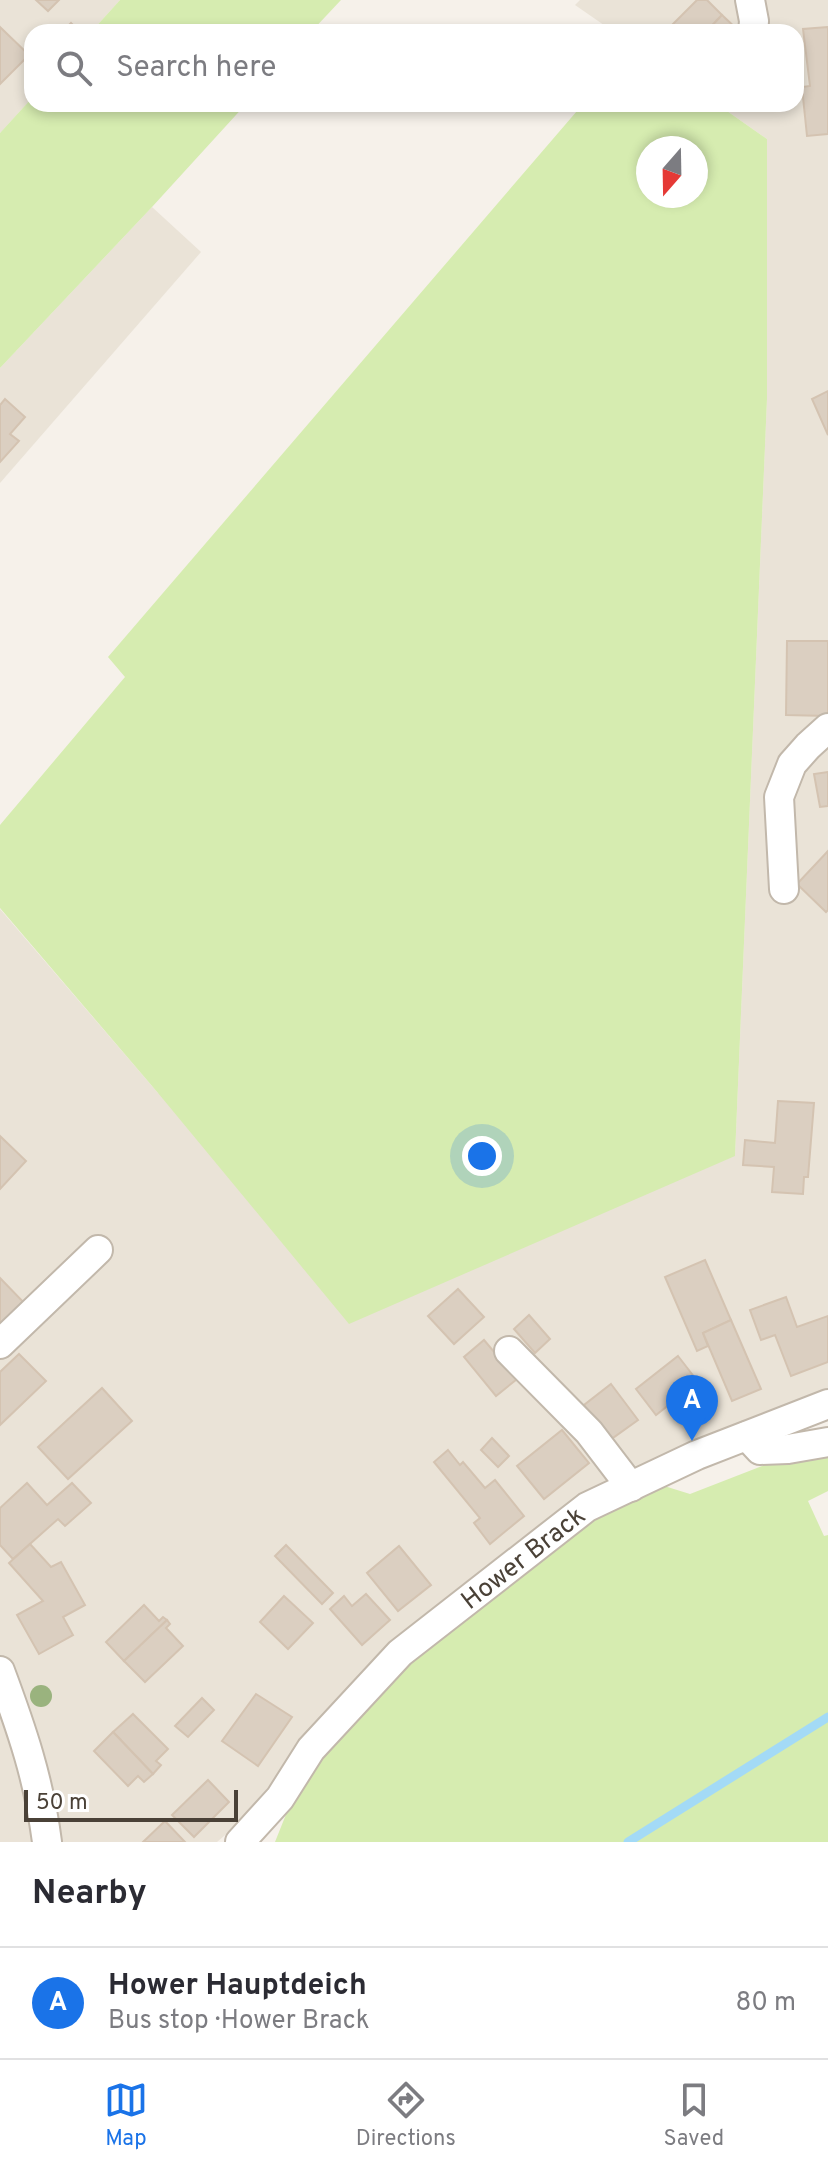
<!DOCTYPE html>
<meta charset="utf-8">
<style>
:root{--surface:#fff;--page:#f7f7f7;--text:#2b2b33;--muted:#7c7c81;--line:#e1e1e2;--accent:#1a73e8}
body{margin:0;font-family:Overpass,sans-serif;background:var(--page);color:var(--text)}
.compass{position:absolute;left:636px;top:136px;width:72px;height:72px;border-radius:50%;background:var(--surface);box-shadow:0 4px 12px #0003;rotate:200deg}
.scale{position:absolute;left:24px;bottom:20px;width:214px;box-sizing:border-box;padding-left:8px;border:4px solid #4a4137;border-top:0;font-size:22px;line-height:28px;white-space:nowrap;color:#4a4137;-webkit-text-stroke:6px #fff;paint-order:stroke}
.you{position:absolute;left:482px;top:1156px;width:28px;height:28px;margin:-20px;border:6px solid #fff;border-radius:50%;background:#1a73e8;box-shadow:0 0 0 12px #1a73e833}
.badge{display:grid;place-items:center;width:52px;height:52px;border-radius:50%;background:var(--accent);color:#fff;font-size:26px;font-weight:700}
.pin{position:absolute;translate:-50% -66px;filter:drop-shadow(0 2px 4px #0008)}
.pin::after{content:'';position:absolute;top:42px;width:28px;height:24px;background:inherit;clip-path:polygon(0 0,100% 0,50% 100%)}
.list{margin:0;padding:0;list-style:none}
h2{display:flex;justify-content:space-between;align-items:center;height:104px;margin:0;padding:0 32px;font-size:34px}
h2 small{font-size:26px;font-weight:400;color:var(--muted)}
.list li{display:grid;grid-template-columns:52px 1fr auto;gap:24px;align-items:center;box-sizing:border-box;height:112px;padding:0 32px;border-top:2px solid var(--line)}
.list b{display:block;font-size:30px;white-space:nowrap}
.list p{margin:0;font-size:26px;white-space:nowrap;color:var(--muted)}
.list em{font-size:26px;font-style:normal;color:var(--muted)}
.icon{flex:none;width:44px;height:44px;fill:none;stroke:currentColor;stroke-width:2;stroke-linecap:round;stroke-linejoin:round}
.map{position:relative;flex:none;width:828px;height:1842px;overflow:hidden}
.search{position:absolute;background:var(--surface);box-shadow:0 4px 12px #0003;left:24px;right:24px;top:24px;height:88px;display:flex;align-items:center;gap:20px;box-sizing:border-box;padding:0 28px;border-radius:24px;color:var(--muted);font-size:30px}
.sheet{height:216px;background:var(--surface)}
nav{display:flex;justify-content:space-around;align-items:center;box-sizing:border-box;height:112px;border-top:2px solid var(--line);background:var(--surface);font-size:22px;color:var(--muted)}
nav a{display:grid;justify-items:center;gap:4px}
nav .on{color:var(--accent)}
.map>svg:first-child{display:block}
.residential{fill:#eae3d7}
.green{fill:#d6ecb0;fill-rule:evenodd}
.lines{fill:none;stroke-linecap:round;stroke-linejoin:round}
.stream{stroke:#a3daf6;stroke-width:9}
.building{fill:#dbcfc1;stroke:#d4c3b1;stroke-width:2}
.minor-casing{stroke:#c2b8ab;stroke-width:32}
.minor{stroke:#fff;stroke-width:28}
.tree{fill:#9ab37e}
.labels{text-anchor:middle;stroke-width:6;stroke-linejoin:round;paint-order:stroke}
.street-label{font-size:26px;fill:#4a4137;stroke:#fff}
</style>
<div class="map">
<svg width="828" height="1842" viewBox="0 0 828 1842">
<rect width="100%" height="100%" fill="#f6f1ea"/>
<g class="residential">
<path d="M 0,0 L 120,0 L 91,32 L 32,32 L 32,98 L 0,133 Z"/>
<path d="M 580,0 L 828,0 L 828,1390 L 585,1491 L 368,1665 L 238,1824 L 217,1842 L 0,1842 L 0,909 L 158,1093 L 735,1156 L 767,399 L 767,139 L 717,104 L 796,104 L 796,32 L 614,32 L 575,5 Z"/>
<path d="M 152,207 L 201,252 L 0,483 L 0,368 Z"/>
</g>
<g class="green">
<path d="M 120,0 L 341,0 L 311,32 L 91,32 Z"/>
<path d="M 32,98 L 32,104 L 246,104 L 152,207 L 0,368 L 0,133 Z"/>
<path d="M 583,104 L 717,104 L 767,139 L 767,399 L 735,1156 L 349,1324 L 158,1093 L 0,908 L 0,825 L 125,677 L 108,657 ZM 696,148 L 696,196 L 648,196 L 648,148 Z"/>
<path d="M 828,1449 L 828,1491 L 808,1501 L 824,1536 L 828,1535 L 828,1842 L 275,1842 L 287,1812 L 319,1754 L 408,1663 L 594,1519 L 661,1485 L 690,1494 L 767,1464 Z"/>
</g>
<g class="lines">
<path class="stream" d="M 628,1842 L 828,1717"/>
</g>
<g class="building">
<path d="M 36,0 L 59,0 L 48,11 Z"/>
<path d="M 697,0 L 707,0 L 722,15 L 706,32 L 677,32 L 671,26 Z"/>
<path d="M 722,15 L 740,32 L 706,32 Z"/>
<path d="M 71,23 L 80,32 L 62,32 Z"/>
<path d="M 0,27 L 29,55 L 0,84 Z"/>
<path d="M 828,27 L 828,134 L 807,136 L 802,87 L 810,86 L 803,29 Z"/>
<path d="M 828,391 L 828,435 L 812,399 Z"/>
<path d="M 5,399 L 25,417 L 10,434 L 19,441 L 0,462 L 0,405 Z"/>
<path d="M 787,641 L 828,641 L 828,716 L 786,715 Z"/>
<path d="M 828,772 L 828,806 L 820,807 L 814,774 Z"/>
<path d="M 828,851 L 828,910 L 826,912 L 797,884 Z"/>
<path d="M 778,1101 L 814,1103 L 808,1177 L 804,1177 L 803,1194 L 772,1192 L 774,1167 L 743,1165 L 745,1140 L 775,1143 Z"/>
<path d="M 0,1136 L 26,1161 L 0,1189 Z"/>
<path d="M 705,1260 L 731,1320 L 703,1333 L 708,1346 L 697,1351 L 665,1277 Z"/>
<path d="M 0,1278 L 30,1309 L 0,1327 Z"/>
<path d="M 458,1289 L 484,1317 L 454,1344 L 428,1316 Z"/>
<path d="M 786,1297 L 797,1327 L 828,1316 L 828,1362 L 791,1376 L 775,1335 L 761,1340 L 750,1310 Z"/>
<path d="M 529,1315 L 550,1339 L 535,1353 L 514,1329 Z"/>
<path d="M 731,1320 L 761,1389 L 732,1401 L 703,1333 Z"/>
<path d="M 484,1340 L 517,1379 L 496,1396 L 464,1357 Z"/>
<path d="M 19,1354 L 46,1381 L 0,1425 L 0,1372 Z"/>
<path d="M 678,1356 L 702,1387 L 686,1399 L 691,1404 L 684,1409 L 680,1404 L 674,1409 L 670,1404 L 656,1415 L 636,1389 Z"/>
<path d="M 611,1384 L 638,1420 L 610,1440 L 584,1405 Z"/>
<path d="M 102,1388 L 132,1421 L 68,1479 L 38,1447 Z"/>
<path d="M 562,1430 L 589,1463 L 544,1499 L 517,1466 Z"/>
<path d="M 492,1438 L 509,1456 L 498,1467 L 481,1450 Z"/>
<path d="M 448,1450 L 460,1465 L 463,1462 L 485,1488 L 495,1480 L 524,1516 L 490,1544 L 474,1523 L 480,1518 L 434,1462 Z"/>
<path d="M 27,1483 L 47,1505 L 72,1483 L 91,1503 L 65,1526 L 58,1519 L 13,1559 L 0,1545 L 0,1508 Z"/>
<path d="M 30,1544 L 51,1567 L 61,1562 L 85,1605 L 63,1617 L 73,1635 L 39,1654 L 17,1615 L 43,1601 L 9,1563 Z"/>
<path d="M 286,1545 L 333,1593 L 322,1604 L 275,1556 Z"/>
<path d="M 399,1546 L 431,1585 L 398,1611 L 367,1573 Z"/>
<path d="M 366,1594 L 390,1620 L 362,1645 L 330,1609 L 344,1596 L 352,1606 Z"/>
<path d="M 284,1596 L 313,1623 L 288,1649 L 260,1622 Z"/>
<path d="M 144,1605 L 159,1621 L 163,1617 L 167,1620 L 124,1661 L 106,1642 Z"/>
<path d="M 167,1620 L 170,1624 L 166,1628 L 183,1646 L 145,1682 L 124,1661 Z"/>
<path d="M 256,1694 L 292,1717 L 258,1766 L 222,1741 Z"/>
<path d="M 202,1698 L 214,1710 L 188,1737 L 175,1726 Z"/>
<path d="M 133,1714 L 168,1749 L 156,1761 L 161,1765 L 153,1774 L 113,1732 Z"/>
<path d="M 113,1732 L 153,1774 L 144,1782 L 138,1776 L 128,1786 L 94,1751 Z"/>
<path d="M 208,1780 L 229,1802 L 194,1837 L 172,1815 Z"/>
<path d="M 165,1821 L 185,1842 L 143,1842 Z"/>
</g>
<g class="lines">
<defs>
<g id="minor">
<path d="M 750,0 L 754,21 L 753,32"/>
<path d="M 784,889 L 779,797 L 792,764 L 808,746 L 828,728"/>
<path d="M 0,1344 L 98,1250"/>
<path d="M 509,1351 L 589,1432 L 631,1487"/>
<path d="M 747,1436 L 760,1450 L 788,1449 L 828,1442"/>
<path d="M 0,1671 C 22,1730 39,1780 47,1842"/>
<path id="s1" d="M 240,1842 L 280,1798 L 311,1749 L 400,1653 L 587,1507 L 697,1455 L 828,1404"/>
</g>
</defs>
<use href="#minor" class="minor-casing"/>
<use href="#minor" class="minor"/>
</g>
<circle class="tree" cx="41" cy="1696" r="11"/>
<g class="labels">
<g class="street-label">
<text dy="9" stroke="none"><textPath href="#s1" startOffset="404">Hower Brack</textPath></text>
</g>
</g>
</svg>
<svg class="compass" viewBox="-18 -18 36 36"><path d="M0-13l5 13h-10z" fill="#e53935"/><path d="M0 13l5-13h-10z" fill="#7c7c81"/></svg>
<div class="scale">50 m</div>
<div class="you"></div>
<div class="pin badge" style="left:692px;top:1441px">A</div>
<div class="search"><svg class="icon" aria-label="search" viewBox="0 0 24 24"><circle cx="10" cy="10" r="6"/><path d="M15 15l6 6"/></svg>Search here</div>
</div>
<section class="sheet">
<h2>Nearby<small></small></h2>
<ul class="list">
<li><span class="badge">A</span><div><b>Hower Hauptdeich</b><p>Bus stop · Hower Brack</p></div><em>80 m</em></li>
</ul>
</section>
<nav>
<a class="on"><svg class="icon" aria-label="map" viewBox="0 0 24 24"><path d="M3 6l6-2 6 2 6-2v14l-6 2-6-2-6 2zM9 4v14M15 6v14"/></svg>Map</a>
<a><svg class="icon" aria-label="directions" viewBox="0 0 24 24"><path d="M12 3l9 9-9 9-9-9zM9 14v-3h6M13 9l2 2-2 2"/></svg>Directions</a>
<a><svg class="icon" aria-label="saved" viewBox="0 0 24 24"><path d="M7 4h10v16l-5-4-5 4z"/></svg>Saved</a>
</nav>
